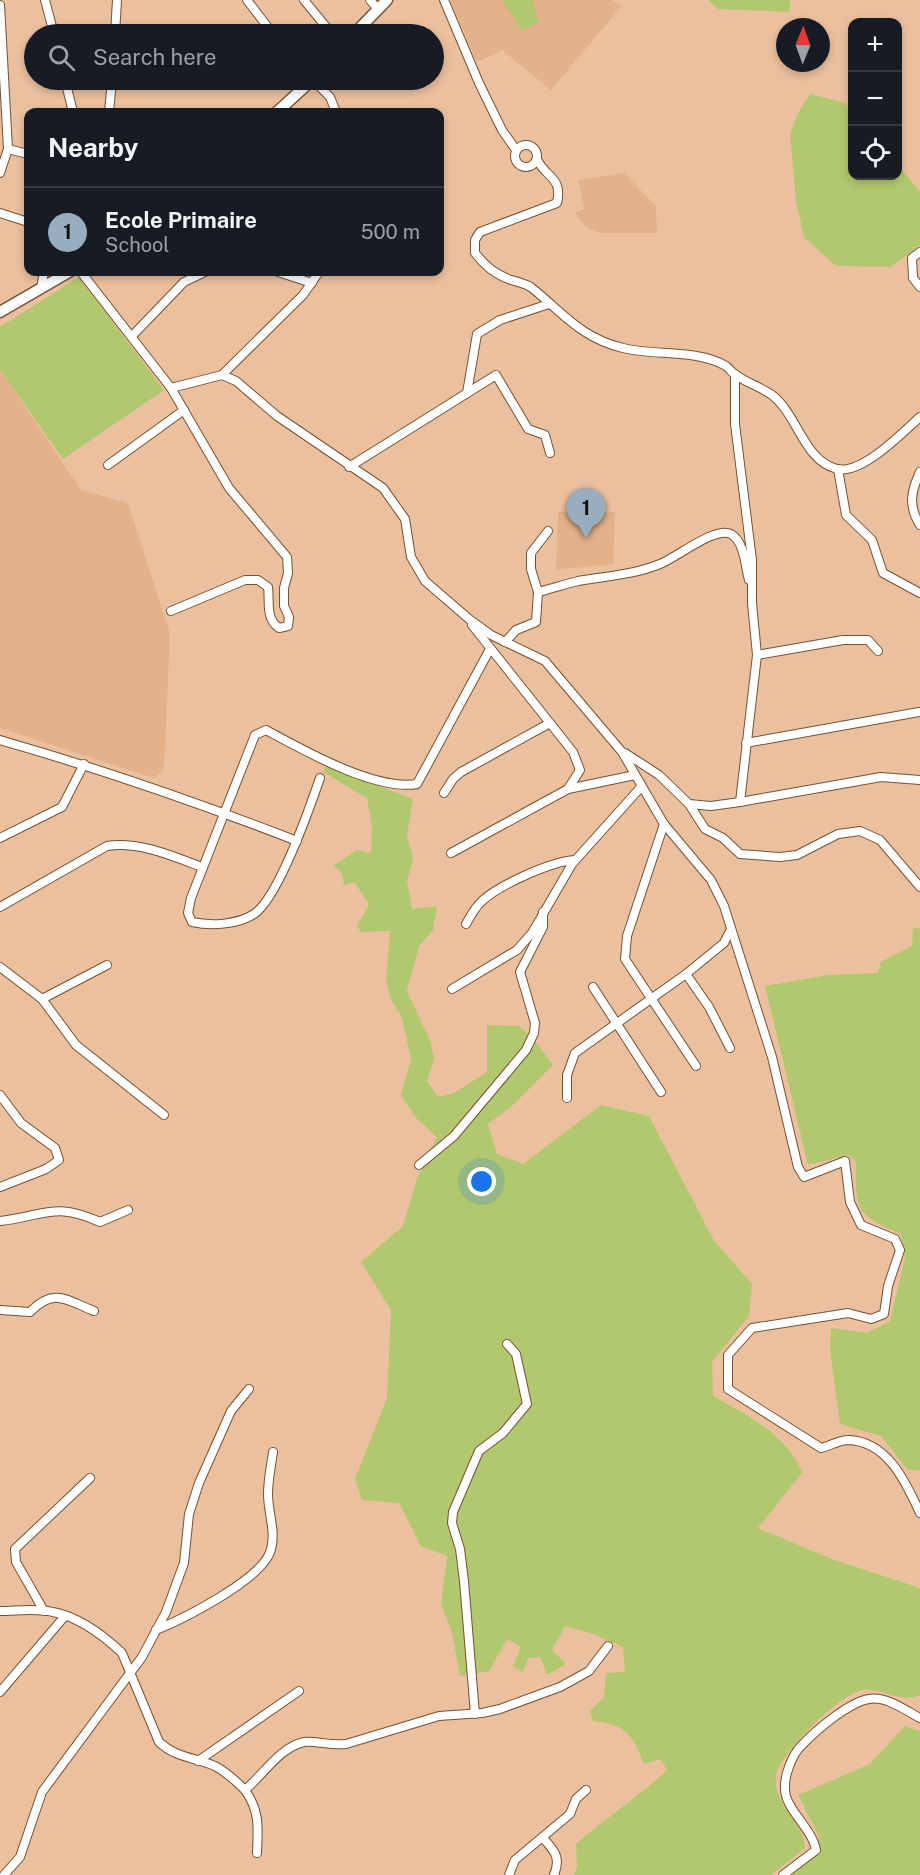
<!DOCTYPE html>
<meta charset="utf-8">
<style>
:root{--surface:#171b24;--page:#20242c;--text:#f1f3f6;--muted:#9ea1a6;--line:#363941;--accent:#98aebe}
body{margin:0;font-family:"Public Sans",sans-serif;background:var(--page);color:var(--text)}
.controls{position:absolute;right:18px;top:18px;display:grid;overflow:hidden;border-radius:12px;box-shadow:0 3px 9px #0003}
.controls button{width:54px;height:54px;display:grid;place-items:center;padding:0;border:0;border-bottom:2px solid var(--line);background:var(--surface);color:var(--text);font:30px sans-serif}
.compass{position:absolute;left:776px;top:18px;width:54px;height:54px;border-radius:50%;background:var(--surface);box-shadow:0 3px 9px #0003;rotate:1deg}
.you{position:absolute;left:482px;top:1182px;width:21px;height:21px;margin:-15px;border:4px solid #fff;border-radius:50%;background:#1a73e8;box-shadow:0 0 0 9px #1a73e833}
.badge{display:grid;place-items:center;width:39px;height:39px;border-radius:50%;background:var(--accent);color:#111;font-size:20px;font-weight:700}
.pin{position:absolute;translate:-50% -50px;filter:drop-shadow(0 2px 3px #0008)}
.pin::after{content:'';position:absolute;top:32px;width:21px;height:18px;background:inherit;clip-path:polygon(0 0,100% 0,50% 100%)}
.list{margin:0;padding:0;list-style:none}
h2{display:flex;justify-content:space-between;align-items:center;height:78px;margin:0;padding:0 24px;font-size:26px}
h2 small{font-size:20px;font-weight:400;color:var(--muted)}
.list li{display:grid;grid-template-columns:39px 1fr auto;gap:18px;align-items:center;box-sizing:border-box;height:90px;padding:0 24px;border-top:2px solid var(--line)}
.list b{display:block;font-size:22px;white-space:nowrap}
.list p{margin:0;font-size:20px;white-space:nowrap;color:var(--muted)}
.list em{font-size:20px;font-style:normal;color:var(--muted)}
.icon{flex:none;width:33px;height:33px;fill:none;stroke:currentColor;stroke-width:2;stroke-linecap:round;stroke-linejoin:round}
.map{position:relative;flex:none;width:920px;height:1875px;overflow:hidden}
.search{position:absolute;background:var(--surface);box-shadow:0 3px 9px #0003;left:24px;top:24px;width:420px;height:66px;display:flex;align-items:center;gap:15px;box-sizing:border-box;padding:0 21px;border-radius:33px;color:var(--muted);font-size:22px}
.panel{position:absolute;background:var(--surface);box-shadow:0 3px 9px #0003;left:24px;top:108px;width:420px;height:168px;border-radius:12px}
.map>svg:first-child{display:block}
.built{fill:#e3b28b}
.green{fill:#b2c86e}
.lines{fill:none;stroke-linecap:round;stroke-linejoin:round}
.street-casing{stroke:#765132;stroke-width:10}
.secondary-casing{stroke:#765132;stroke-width:13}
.street{stroke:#fff;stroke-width:8}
.secondary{stroke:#fff;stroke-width:10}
</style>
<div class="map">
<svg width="920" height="1875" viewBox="0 0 920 1875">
<rect width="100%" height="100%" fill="#ebc09e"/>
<g class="built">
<path d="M 450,0 L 613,0 L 621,7 L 551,90 L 502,50 L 477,62 Z"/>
<path d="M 624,173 L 656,206 L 657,233 L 599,233 L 587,228 L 575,213 L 583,210 L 584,207 L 578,180 Z"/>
<path d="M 0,370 L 81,490 L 128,503 L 170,634 L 164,769 L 154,778 L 0,728 Z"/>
<path d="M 558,512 L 615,512 L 613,564 L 556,570 Z"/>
</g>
<g class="green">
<path d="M 502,0 L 532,0 L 539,22 L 522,31 Z"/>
<path d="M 708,0 L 790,0 L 790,12 L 718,9 Z"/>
<path d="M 810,94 L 845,103 L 852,112 L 852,176 L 898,176 L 898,165 L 920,192 L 920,245 L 891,267 L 836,266 L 804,237 L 796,201 L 790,134 L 798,113 Z"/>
<path d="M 79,277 L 164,390 L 63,459 L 0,370 L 0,327 Z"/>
<path d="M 326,766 L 413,799 L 407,835 L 413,859 L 407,880 L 412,909 L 437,906 L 433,930 L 419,946 L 407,991 L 430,1041 L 434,1059 L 427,1081 L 438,1097 L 454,1093 L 487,1072 L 487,1025 L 518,1026 L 531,1036 L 553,1065 L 510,1108 L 488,1124 L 497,1154 L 523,1164 L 601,1105 L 649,1116 L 713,1239 L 752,1284 L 749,1316 L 712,1362 L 713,1396 C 747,1415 788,1435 802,1473 L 758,1528 L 829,1558 L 920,1588 L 920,1695 C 900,1704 882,1687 862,1690 C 839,1695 778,1754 776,1777 C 773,1806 804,1821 805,1848 L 771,1875 L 574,1875 L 577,1867 L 576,1844 C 606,1818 638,1797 667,1770 L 660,1759 L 644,1764 C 632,1734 627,1725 593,1721 L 590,1711 L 604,1697 L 606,1673 L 625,1672 L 623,1647 L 596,1635 L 565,1626 L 552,1650 L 566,1664 L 547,1675 L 540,1657 L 528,1658 L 523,1672 L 513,1666 L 521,1647 L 507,1639 L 489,1671 L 460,1676 L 452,1632 L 441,1605 L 447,1556 L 421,1546 L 399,1503 L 362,1500 L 355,1479 L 387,1398 L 391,1310 L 361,1262 L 403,1226 L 417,1178 L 437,1137 L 416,1118 L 401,1095 L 411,1059 L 402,1018 L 390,997 L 386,979 L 390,931 L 361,932 L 357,926 L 369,904 L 355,883 L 344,885 L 342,874 L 334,865 L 357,850 L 371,853 L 372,826 L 367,798 L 323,772 Z"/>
<path d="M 913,927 L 920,929 L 920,1470 L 908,1470 L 881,1436 L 840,1424 L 830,1350 L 831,1328 L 868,1333 L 890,1321 L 905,1258 L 901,1234 C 856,1215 855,1211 856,1162 L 848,1155 L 808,1165 L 765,986 L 828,975 L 878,973 L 881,962 L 912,946 Z"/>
<path d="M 905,1726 L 920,1731 L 920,1875 L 790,1875 L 817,1855 L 819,1836 L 798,1795 L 870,1764 Z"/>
</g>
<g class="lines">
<defs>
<g id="street">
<path d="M 45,0 L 54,34"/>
<path d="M 247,0 L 273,34"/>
<path d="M 304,0 L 332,34"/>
<path d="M 370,0 L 378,9"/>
<path d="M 444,0 L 479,83 L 502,130 L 516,150"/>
<path d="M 0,5 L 8,149 L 0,173"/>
<path d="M 115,34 L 117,0"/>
<path d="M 129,34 L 180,29"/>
<path d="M 65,80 L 73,112"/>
<path d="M 313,80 L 330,97 L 336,112"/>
<path d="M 109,112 L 112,80"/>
<circle cx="526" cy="156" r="11"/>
<path d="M 8,149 L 28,154"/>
<path d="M 537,159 C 545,178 563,176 557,203 L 480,232 L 475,240 L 475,253 C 486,267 495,274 511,280 C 518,282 527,284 532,288 C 563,313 581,338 623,348 C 655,356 697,349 726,366 C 729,368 732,373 736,375 C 747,383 761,387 772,395 C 798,415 803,460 837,469 C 862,475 903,432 920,417"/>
<path d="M 0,213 L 28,222"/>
<path d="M 920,252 L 912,258 L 913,278 L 920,287"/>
<path d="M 81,272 L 171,388 L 222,375 L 236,381 L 277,416 L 383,488 L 405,519 L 411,557 L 425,581 L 469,619 L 491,635 L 545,661 L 622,752 L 664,824 L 711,880 L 724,906 L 772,1057 L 798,1167 L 804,1177 L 845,1161 L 850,1202 L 861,1225 L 895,1239 L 900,1250 L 888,1286 L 884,1314 L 871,1319 L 848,1313 L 752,1328 L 728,1355 L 728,1389 L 821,1448 C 829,1446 840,1440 848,1440 C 888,1441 906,1483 920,1513"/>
<path d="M 278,272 L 312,283"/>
<path d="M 41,288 L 44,272"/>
<path d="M 132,336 L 184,282 L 205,272"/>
<path d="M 735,374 L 735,424 L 752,560 L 752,603 L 757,655 L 740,802"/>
<path d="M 222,375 L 303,295 L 319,272"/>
<path d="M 171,388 L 229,488 L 287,557 L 288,573 L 284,588 L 284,606 L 289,617 L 288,626 L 279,628 C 265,618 270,602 268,587 L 258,580 L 245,580 L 171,611"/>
<path d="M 467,393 L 477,334 L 500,320 L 549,304"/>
<path d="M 108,465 L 184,410"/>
<path d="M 349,467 L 496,375 L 528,429 L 545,435 L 550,453"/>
<path d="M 838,469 L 846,515 L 872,540 L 883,573 L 920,593"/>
<path d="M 920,472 C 911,491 908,506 920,525"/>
<path d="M 538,592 C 551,589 565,584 578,581 C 606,576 633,575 660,564 C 676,558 715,526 731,534 C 745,542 745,567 749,580"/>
<path d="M 472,625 L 573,752 L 580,770 L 568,789"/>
<path d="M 505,642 L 516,630 L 536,622 L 538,592 L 531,569 L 531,553 L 548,531"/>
<path d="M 757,655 L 843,640 L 868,640 L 878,651"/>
<path d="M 0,740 C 101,769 199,803 297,841"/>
<path d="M 746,743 L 919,712"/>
<path d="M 625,753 L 659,775 L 689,804 L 711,806 L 740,802 L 881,777 L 920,780"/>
<path d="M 320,778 C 310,807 278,898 254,914 C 237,925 211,926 192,922 L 188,913 L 191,898 L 255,735 L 266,730 C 303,750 375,791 417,784 L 490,649"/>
<path d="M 444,793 L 453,779 L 461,772 L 550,723"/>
<path d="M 689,804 L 705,829 L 723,838 L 740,854 L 780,857 L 797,855 L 838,834 L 860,831 L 880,840 L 920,887"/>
<path d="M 664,824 L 627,936 L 625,959 L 696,1066"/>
<path d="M 0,838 L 62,807 L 84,764"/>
<path d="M 451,853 L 568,789 L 635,775"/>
<path d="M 0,907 L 107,846 C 139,841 172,856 202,867"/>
<path d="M 466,924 C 470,917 475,907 482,901 C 499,885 552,861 575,860"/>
<path d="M 0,967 L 42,999 L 76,1045 L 164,1115"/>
<path d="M 686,974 L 709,1007 L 730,1048"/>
<path d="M 593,987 L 661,1092"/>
<path d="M 452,989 L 517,950 L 532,933 L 572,864 L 641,787"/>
<path d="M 42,999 L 107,965"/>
<path d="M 0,1095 L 21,1123 L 55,1148 L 59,1160 L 46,1169 L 0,1187"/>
<path d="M 567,1098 L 567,1075 L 575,1053 L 686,974 L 724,943 L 731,929"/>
<path d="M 419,1165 L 454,1136 L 526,1050 L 534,1033 L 535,1023 L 520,972 L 543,927 L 543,912"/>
<path d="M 0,1221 C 45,1216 54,1201 100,1222 L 128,1210"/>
<path d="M 0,1310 L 30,1312 C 54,1287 66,1300 94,1311"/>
<path d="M 0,1611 C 17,1611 36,1608 53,1612 C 79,1617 103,1635 122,1653 L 159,1742 C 176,1758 194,1757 215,1766 C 226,1772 236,1781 245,1790 C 263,1775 280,1747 304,1742 C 315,1740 329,1746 346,1744 L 439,1716 L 482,1713 L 500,1709 L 560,1687 L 589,1671 L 608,1646"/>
<path d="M 44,1611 L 16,1562 L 15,1549 L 90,1478"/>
<path d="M 156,1630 C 183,1619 265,1578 271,1549 C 276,1532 268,1512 268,1494 C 268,1480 271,1466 273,1452"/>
<path d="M 0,1692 L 65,1616"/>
<path d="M 475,1714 L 464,1581 L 460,1549 L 452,1523 L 453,1512 L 479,1451 L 503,1433 L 527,1404 L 516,1354 L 507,1344"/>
<path d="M 198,1761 L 299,1691"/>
<path d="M 245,1790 C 260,1811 258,1827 257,1853"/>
<path d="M 543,1838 C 555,1851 561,1858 554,1875"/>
<path d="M 4,1875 L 20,1857 L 42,1792 L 142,1657 L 166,1612 L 184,1563 L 189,1514 L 199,1483 L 231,1411 L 249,1389"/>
<path d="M 509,1875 L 515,1860 L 570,1814 L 576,1799 L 586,1790"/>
<path d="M 783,1875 L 816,1850 C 812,1828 785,1809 785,1789 C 784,1776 792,1755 801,1746 C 815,1731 849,1702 869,1699 C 886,1696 905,1710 920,1718"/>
</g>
<g id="secondary">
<path d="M 354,34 L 387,0"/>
<path d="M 277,112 L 312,80"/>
<path d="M 0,312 L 69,272"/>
</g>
</defs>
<use href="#street" class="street-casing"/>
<use href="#secondary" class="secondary-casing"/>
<use href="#street" class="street"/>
<use href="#secondary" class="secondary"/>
</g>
</svg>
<div class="controls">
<button>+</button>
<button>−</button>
<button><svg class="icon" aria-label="locate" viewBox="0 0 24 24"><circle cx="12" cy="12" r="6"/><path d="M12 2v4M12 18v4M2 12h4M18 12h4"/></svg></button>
</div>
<svg class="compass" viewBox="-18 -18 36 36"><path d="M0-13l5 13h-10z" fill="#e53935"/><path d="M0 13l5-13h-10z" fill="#9ea1a6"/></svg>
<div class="you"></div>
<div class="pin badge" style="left:586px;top:538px">1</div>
<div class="search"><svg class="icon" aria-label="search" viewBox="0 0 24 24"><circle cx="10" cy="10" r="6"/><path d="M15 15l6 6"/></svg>Search here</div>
<section class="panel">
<h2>Nearby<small></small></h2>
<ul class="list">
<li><span class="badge">1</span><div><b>Ecole Primaire</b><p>School</p></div><em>500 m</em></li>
</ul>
</section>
</div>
